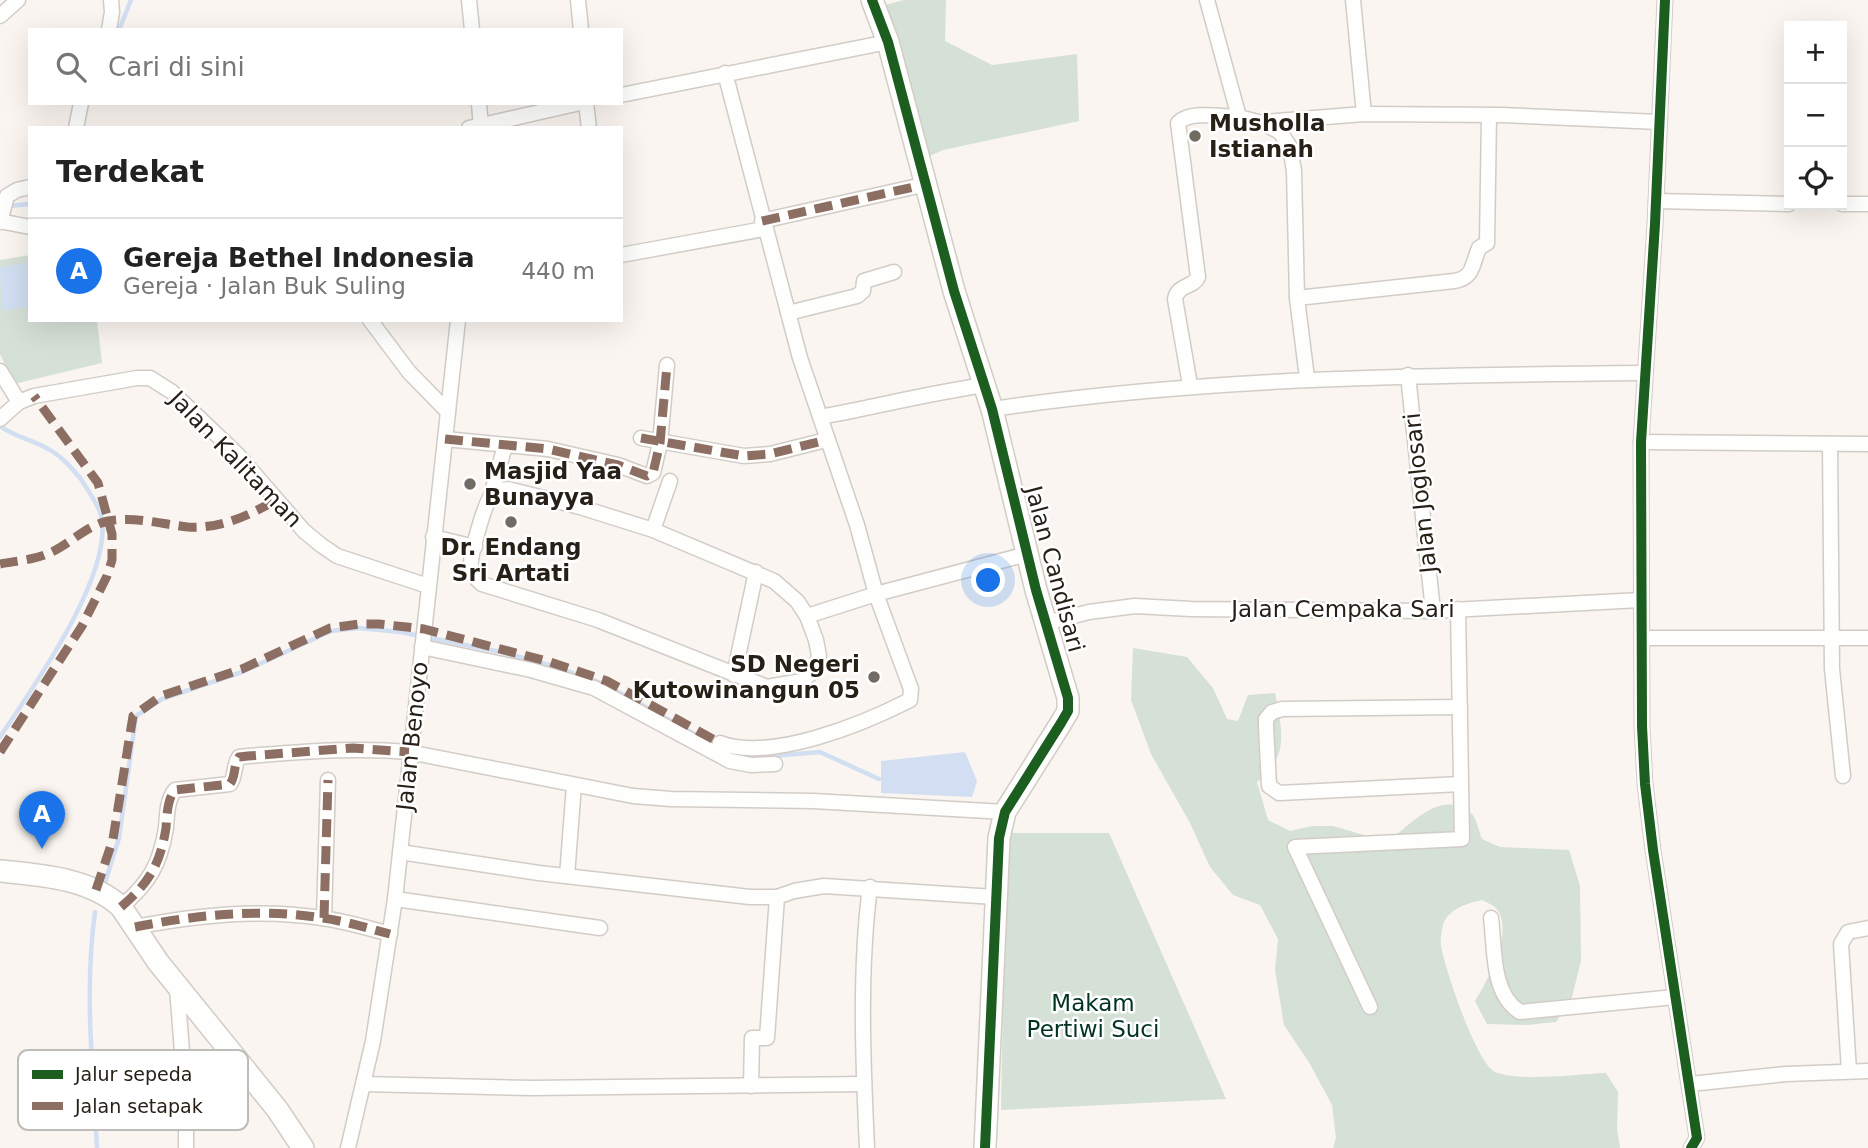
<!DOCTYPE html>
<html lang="id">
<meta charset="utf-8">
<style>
:root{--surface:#fff;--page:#f6f6f6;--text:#222;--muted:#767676;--line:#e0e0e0;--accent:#1a73e8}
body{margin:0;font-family:"DejaVu Sans",sans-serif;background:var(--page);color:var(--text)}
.controls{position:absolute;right:21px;top:21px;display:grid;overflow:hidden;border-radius:0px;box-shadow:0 7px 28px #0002}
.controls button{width:63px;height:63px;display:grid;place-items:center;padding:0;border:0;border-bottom:2px solid var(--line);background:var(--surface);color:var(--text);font:35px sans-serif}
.you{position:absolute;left:989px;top:581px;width:24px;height:24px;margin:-18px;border:5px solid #fff;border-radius:50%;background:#1a73e8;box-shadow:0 0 0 10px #1a73e833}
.badge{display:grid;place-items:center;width:46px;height:46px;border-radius:50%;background:var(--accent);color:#fff;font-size:23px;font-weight:700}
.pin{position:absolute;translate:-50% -58px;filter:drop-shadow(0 2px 4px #0008)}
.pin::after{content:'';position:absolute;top:37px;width:24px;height:21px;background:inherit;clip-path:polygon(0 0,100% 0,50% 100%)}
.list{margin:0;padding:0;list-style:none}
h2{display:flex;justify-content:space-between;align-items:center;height:91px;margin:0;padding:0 28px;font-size:30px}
h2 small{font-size:23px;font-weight:400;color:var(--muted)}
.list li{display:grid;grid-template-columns:46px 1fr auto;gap:21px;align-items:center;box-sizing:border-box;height:105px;padding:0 28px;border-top:2px solid var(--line)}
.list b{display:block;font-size:26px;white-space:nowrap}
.list p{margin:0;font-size:23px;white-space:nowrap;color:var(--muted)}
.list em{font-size:23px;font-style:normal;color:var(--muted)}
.icon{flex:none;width:38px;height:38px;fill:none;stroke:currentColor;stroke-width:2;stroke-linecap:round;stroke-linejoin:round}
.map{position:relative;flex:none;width:1868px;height:1148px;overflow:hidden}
.search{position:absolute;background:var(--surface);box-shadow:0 7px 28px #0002;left:28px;top:28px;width:595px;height:77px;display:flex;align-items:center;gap:18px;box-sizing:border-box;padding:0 24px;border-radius:0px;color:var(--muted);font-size:26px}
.panel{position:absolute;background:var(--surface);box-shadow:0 7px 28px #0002;left:28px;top:126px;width:595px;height:196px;border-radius:0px}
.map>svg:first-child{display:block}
.green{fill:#d5e0d7}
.water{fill:#d2dff2}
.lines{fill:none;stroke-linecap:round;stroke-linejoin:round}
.stream{stroke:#d2dff2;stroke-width:4.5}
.street-casing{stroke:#d2ccc6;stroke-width:17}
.secondary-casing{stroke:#d2ccc6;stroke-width:24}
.street{stroke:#fefefd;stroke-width:14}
.secondary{stroke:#fefefd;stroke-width:21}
.quiet{stroke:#8d6e63;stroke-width:9;stroke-dasharray:18 9;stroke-linecap:butt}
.cycleway-casing{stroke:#fff;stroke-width:15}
.cycleway{stroke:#1b5e20;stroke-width:10}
.poi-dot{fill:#716b63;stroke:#fff;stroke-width:2.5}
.labels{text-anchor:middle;stroke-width:5;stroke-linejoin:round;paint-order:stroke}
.poi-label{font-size:23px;font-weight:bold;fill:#272017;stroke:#fff;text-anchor:start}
.street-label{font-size:23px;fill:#272017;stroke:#fff}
.park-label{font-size:23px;fill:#032;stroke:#fff}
.key{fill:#fff;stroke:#bebcb9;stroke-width:2}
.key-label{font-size:19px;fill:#272017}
</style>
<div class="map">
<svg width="1868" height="1148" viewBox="0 0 1868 1148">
<rect width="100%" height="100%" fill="#faf5f0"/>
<g class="green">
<path d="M 904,0 L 946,0 L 945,41 L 992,65 L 1077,54 L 1079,121 L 943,150 L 925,158 L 885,5 Z"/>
<path d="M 30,255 L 30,320 L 97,320 L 102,363 L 14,384 L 0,354 L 0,260 Z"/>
<path d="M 1133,648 L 1187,657 L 1213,688 L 1227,719 L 1238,721 L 1248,695 L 1275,693 C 1282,728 1290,758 1257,782 L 1268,820 L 1290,831 L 1312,826 L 1333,826 L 1388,842 C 1410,825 1442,787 1472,814 C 1477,820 1479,832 1482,839 L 1500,847 L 1569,850 L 1580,886 L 1581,961 L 1572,997 L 1556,1022 L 1527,1025 L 1487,1024 L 1475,1001 C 1488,980 1515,930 1496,908 C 1493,905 1486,902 1482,900 C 1469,903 1453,907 1445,920 C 1442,925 1440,939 1441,946 C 1445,968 1476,1063 1495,1072 C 1519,1082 1578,1074 1606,1073 L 1618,1092 L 1617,1129 L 1620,1148 L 1333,1148 L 1336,1138 L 1332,1105 L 1310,1064 L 1284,1025 L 1275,970 L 1278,939 L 1260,905 L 1233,895 L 1210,867 L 1190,823 L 1151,754 L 1131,700 Z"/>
<path d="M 1006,833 L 1109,833 L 1226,1099 L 1001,1110 Z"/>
</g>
<g class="water">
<path d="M 30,262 L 30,306 L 2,311 L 0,268 Z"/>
<path d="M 965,752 L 977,781 L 972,797 L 881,793 L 881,761 Z"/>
</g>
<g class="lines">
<g class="stream">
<path d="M 119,30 L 131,0"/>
<path d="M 8,206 L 30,204"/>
<path d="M 0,426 C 15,437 33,440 48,449 C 59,454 73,469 80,478 C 85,485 99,507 101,515 C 115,573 32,689 0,737"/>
<path d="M 726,751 L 751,758 L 820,752 L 879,779"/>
<path d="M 104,886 L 119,838 L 136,716 L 162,699 L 242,672 L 331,631 L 359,628 L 400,632 L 501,652 L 549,665 L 604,684 L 700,737"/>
<path d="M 95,912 C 84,991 93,1069 97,1148"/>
</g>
<defs>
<g id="street">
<path d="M 469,0 L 472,30"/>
<path d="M 578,0 L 581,30"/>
<path d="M 1207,0 L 1239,117 L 1262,123 L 1280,132 L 1290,147 L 1294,171 L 1297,298 L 1307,378"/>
<path d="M 1353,0 L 1364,114"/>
<path d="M 1665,0 L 1655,224 L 1641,442 L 1642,726 L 1645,784 L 1653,850 L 1697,1138 L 1691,1148"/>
<path d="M 0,16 L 18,0"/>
<path d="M 109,30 L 112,12 L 111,0"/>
<path d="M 725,73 L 800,358 L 857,525 L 876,594 L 807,616"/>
<path d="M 621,95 L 888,42"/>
<path d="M 479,103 L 481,128"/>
<path d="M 586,103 L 589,128"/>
<path d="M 1263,122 L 1364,114 L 1501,115 L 1659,122"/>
<path d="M 76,128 L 81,103"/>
<path d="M 469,128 L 580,103"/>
<path d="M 1656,201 L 1789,204"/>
<path d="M 1842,204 L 1868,204"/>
<path d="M 0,221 L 30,227"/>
<path d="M 762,221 L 927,184"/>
<path d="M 0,222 L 7,196 L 17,190 L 30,187"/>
<path d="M 621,255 L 764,229"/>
<path d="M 1297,298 L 1454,281 C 1474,278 1472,264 1479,248 L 1487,243 L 1489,115"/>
<path d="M 788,313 L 857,296 L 863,291 L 864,281 L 894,272"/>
<path d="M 370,320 L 409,372 L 448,412"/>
<path d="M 0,371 L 19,402"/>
<path d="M 1408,375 L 1433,611"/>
<path d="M 1190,385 L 1175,299 C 1178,284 1193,288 1198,277 L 1178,123 C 1190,110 1223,117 1239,117"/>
<path d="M 992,409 C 1209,377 1425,375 1644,373"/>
<path d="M 820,417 C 875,407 929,393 985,385"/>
<path d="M 0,419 L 19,402 L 34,396 L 137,378 L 150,378 L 172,392 L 238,455 L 304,531 L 321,545 L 337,556 L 428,586"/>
<path d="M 641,438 L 744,456 L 770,454 L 826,440"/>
<path d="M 445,439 L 548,449 L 618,465 L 647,476 L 653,473 L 660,443 L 667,365"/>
<path d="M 1641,442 L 1868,444"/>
<path d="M 1830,444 L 1832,669 L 1843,776"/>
<path d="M 508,489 L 580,507 L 653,530 L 774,581 L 797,601 L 807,616 L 816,640 L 819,656 L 815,670 L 802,681 L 767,687 L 598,620 L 482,584 C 476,579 471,574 471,566 C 470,555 485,501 493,493 C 498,489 503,490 508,489 Z"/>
<path d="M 491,495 L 505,446"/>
<path d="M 653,530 L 670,481"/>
<path d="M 433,537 L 475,547"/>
<path d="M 1046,623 L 1089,612 L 1135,606 L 1191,609 L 1433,611 L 1640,600"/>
<path d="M 1642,638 L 1868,638"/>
<path d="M 422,647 L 531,670 L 594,688 L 730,761 L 751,765 L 775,764"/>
<path d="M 734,675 L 756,572"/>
<path d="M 1460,707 L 1282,709 L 1272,712 L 1266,719 L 1266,726 L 1269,786 L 1279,793 L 1461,784"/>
<path d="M 720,743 C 771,762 863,724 910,700 L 911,689 L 876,594 L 1027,554"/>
<path d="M 400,852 L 539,873 L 750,897 L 777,897 L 794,891 L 824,886 L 995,897"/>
<path d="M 567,876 L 574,785"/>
<path d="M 395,899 L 600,928"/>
<path d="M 121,907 C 149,883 160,865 166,828 C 167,815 167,800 175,790 L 230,784 C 236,776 233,766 239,757 L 248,756 C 302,752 355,747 409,752 L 633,796 L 671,799 L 813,801 L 1005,812"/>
<path d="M 324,918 L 328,780"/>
<path d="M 1491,918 C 1495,948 1491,994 1520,1012 L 1675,997"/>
<path d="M 135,927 C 196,915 260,908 322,918 C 345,921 367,928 390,934"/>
<path d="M 177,988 L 186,1102 L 186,1148"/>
<path d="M 1370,1007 L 1295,847 L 1462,839 L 1458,609"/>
<path d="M 1849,1071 L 1841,944 L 1848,932 L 1868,928"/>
<path d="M 363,1084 L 531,1088 L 864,1084"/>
<path d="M 1690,1084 L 1786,1074 L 1868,1071"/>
<path d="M 751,1086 L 752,1038 L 767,1038 L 777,897"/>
<path d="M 348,1148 L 373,1041 L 395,899 L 458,320"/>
<path d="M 867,1148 C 863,1063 859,971 870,887"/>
</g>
<g id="secondary">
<path d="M 872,0 L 888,42 L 954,291 L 992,409 L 1036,590 L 1068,698 L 1068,711 L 1061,723 L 1005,812 L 999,838 L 985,1148"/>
<path d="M 0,871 C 40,875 90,878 121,907 L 158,962 L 277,1109 L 303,1148"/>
</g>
</defs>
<use href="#street" class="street-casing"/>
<use href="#secondary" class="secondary-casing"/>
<use href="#street" class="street"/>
<use href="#secondary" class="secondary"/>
<g class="quiet">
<path d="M 762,221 L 927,184"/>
<path d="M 641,438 L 744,456 L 770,454 L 826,440"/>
<path d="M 445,439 L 548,449 L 618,465 L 647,476 L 653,473 L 660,443 L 667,365"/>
<path d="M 0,564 C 15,561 33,560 47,554 C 68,546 85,526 108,521 C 135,516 160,524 188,527 C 221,529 250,515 278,499"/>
<path d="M 0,752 L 82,626 L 107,576 L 112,560 L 112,534 L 98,483 L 34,396"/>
<path d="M 96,890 L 113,839 L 133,716 L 161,696 L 242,669 L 330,628 L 359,624 L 379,624 L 424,629 L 550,662 L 607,681 L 720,743"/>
<path d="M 121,907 C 149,883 160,865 166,828 C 167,815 167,800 175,790 L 230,784 C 236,776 233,766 239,757 L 248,756 L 353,748 L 409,752"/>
<path d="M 324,918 L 328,780"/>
<path d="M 135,927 C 196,915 260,908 322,918 C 345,921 367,928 390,934"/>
</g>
<defs>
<g id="cycleway">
<path d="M 872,0 L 888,42 L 954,291 L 992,409 L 1036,590 L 1068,698 L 1068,711 L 1061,723 L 1005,812 L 999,838 L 985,1148"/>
<path d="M 1665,0 L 1655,224 L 1641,442 L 1642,726 L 1645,784 L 1653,850 L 1697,1138 L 1691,1148"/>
</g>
</defs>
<use href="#cycleway" class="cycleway-casing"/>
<use href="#cycleway" class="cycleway"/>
</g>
<g class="poi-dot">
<circle cx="1195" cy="136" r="7"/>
<circle cx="470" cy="484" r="7"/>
<circle cx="511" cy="522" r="7"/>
<circle cx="874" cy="677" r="7"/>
</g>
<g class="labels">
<g class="poi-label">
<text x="1209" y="131">Musholla<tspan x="1209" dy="26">Istianah</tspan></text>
<text x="484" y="479">Masjid Yaa<tspan x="484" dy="26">Bunayya</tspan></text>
<text x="511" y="555" text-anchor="middle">Dr. Endang<tspan x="511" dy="26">Sri Artati</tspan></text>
<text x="860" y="672" text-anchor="end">SD Negeri<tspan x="860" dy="26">Kutowinangun 05</tspan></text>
</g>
<g class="street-label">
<text transform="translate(236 459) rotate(46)" y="8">Jalan Kalitaman</text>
<text transform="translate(1420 493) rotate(-96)" y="8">Jalan Joglosari</text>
<text transform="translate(1055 569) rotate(75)" y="8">Jalan Candisari</text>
<text x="1343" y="617">Jalan Cempaka Sari</text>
<text transform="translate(412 736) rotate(-84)" y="8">Jalan Benoyo</text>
</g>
<g class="park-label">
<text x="1093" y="1011">Makam<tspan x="1093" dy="26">Pertiwi Suci</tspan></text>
</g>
</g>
<rect x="18" y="1050" width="230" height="80" rx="10" class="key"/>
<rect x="32" y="1070" width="31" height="9" fill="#1b5e20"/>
<rect x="32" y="1102" width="31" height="8" fill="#8d6e63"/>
<g class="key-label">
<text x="75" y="1081">Jalur sepeda</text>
<text x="75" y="1113">Jalan setapak</text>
</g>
</svg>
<div class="controls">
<button>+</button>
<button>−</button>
<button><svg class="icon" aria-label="locate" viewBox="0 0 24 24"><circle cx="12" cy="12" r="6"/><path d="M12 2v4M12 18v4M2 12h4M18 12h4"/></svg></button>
</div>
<div class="you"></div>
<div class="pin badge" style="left:42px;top:849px">A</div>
<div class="search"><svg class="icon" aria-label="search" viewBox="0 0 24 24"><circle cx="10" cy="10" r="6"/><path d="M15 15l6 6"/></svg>Cari di sini</div>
<section class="panel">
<h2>Terdekat<small></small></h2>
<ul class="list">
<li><span class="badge">A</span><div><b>Gereja Bethel Indonesia</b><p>Gereja · Jalan Buk Suling</p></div><em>440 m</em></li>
</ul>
</section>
</div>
